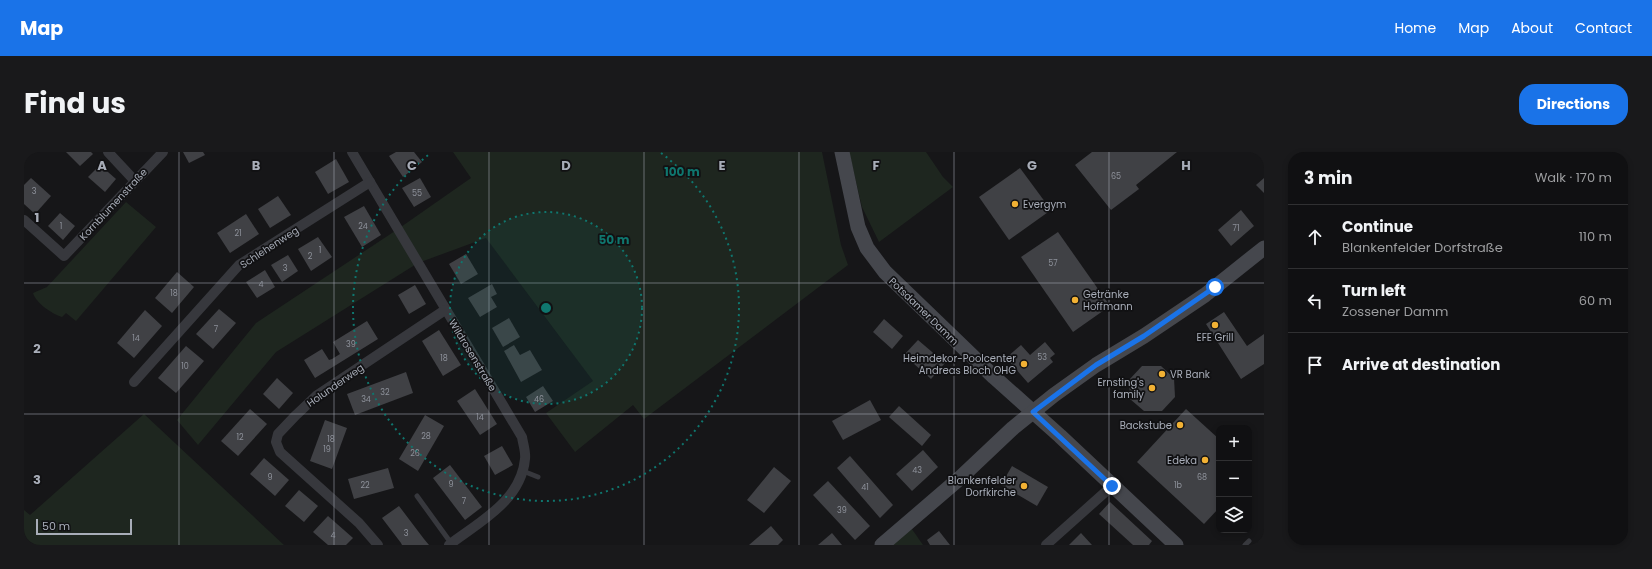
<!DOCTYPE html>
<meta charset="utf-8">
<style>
:root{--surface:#101012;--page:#19191b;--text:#f1f3f6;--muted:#9c9d9f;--line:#303032;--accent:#1a73e8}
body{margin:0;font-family:Poppins,sans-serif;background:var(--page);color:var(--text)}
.controls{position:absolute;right:12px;bottom:12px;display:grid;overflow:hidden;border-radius:8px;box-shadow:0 2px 6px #0003}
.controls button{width:36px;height:36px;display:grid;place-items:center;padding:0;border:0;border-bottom:1px solid var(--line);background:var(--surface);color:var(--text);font:20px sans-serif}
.scale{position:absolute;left:12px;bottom:10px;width:96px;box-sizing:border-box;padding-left:4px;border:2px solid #a8adb8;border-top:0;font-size:11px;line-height:14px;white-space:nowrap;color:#a8adb8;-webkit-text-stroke:3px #111113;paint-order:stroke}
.stop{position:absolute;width:12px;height:12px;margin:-9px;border:3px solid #1a73e8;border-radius:50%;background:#fff}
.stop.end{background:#1a73e8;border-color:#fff;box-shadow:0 1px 4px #0008}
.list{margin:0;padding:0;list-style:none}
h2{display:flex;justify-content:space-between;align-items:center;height:52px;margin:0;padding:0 16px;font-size:17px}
h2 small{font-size:13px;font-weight:400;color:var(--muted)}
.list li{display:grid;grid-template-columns:26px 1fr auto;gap:12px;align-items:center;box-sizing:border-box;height:64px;padding:0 16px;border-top:1px solid var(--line)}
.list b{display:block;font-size:15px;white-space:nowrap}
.list p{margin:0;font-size:13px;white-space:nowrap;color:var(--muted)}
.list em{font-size:13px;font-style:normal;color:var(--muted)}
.icon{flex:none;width:22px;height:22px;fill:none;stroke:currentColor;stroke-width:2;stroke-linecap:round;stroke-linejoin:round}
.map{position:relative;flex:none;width:1240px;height:393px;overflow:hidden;border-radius:16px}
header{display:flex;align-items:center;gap:24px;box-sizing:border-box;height:56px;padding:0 20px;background:var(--accent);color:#fff}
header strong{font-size:19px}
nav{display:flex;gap:22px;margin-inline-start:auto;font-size:14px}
.intro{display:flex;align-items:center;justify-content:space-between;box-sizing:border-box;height:96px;padding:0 24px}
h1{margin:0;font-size:28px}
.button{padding:10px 18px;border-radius:16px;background:var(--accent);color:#fff;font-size:14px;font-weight:700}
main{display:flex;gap:24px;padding:0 24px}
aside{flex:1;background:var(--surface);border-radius:16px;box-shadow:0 2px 6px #0003}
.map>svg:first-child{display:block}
.green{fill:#1e261f}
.building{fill:#404145}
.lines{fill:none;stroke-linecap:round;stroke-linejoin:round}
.lane{stroke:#37383d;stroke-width:5}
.street{stroke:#37383d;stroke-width:10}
.secondary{stroke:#45474d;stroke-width:15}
.route{stroke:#1a73e8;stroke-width:5}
.grid{fill:none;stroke:#a8adb8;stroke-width:1;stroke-opacity:0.55}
.ring{fill:none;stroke:#0f766e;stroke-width:2;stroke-dasharray:2 4}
.poi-dot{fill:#f2b134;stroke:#111113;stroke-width:1.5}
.labels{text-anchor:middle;stroke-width:3.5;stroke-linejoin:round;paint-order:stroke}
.number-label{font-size:8px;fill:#8e929b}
.street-label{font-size:10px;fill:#a8adb8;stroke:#111113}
.poi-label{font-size:10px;fill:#a8adb8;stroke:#111113;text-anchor:end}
.grid-label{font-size:13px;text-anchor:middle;font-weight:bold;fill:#a8adb8;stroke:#111113;stroke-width:3.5;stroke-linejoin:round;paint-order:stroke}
.centre{fill:#0f766e;stroke:#111113;stroke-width:2}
.ring-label{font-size:12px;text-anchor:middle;font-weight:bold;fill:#0f766e;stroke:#111113;stroke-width:3.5;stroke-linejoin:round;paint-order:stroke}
</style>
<header>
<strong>Map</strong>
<nav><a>Home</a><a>Map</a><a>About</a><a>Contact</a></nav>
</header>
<div class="intro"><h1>Find us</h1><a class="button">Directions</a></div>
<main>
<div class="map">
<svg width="1240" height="393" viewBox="0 0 1240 393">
<rect width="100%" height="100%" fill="#161618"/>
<g class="green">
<path d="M 429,0 L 798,0 L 817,93 L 824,113 L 620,267 L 609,253 L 551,300 L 522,261 L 569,229 L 462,86 L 394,111 L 252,200 L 174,293 L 153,268 L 232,171 L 374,77 L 447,26 Z"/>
<path d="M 825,0 L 902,0 L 919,25 L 929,35 L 855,90 L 838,55 Z"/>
<path d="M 102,50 L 132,75 L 52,169 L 42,161 L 38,165 C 28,162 12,151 9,141 L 23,135 Z"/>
<path d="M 120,262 L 260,393 L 0,393 L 0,358 L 6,363 Z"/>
<path d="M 883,370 L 899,393 L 858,393 Z"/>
</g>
<g class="building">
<path d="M 42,0 L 67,0 L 69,2 L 56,14 Z"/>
<path d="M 159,0 L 179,0 L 181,3 L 165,11 Z"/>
<path d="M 372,0 L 390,0 L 398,10 L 379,25 L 365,4 Z"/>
<path d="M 1068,0 L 1153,0 L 1112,33 L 1115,37 L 1087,58 L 1051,13 Z"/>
<path d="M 312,7 L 325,30 L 304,42 L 291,20 Z"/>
<path d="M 76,13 L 92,27 L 81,40 L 64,25 Z"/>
<path d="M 996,16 L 1027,58 L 985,88 L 955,45 Z"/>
<path d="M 7,26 L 27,44 L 11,62 L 0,52 L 0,33 Z"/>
<path d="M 396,26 L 407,45 L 390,55 L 378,36 Z"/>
<path d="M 1240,26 L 1240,41 L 1232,33 Z"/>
<path d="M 254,44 L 267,63 L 246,76 L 234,57 Z"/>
<path d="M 340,54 L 357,83 L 338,95 L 320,65 Z"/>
<path d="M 1217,58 L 1230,74 L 1207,94 L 1194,78 Z"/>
<path d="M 36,61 L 51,74 L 39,88 L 24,74 Z"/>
<path d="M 222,62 L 235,82 L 206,101 L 193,81 Z"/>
<path d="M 1034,80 L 1086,154 L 1049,180 L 997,105 Z"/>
<path d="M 294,85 L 308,105 L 287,119 L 274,97 Z"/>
<path d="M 442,102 L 454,122 L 437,132 L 425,112 Z"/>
<path d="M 264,103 L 274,119 L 258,130 L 247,113 Z"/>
<path d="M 241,118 L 251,135 L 233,146 L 222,130 Z"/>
<path d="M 153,120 L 170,135 L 148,161 L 131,146 Z"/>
<path d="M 468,132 L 473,142 L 467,145 L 473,155 L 456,165 L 444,146 Z"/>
<path d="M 391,133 L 402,152 L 385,162 L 374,143 Z"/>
<path d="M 195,157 L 212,171 L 189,197 L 172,182 Z"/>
<path d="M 121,158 L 138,174 L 110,206 L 93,191 Z"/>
<path d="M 1200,160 L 1223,194 L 1240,182 L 1240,212 L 1217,227 L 1182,172 Z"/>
<path d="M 485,166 L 496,185 L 479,195 L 468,176 Z"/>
<path d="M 860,167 L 879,184 L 868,197 L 849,180 Z"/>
<path d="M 343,169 L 354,187 L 291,226 L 280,208 L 298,197 L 305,208 L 308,207 L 316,202 L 309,190 Z"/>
<path d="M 415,178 L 437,213 L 419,224 L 398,189 Z"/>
<path d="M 894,188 L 921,211 L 907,227 L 880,203 Z"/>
<path d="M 1021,190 L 1031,202 L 1026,206 L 1029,210 L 1004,231 L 982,206 L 997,193 L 1006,203 Z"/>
<path d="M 490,193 L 496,203 L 506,198 L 518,218 L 497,230 L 480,199 Z"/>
<path d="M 162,194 L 180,209 L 152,241 L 134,226 Z"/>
<path d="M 1118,214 L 1137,214 L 1150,226 L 1151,245 L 1138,259 L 1120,259 L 1106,247 L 1105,228 Z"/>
<path d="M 382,220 L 389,241 L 331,263 L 323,242 Z"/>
<path d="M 253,226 L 269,241 L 255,257 L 239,242 Z"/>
<path d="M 519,234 L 529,249 L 511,260 L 502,245 Z"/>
<path d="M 451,237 L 473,272 L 456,283 L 433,249 Z"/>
<path d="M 846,248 L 857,268 L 819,288 L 808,269 Z"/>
<path d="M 875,254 L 907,283 L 898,294 L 865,265 Z"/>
<path d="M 226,257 L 243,272 L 214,304 L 197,289 Z"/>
<path d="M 1162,257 L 1195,287 L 1195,356 L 1180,372 L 1113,310 Z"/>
<path d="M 401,263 L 420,274 L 394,319 L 375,307 Z"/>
<path d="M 301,268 L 323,276 L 308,317 L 286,309 Z"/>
<path d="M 478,294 L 489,313 L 471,323 L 460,304 Z"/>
<path d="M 899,298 L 914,315 L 888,339 L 872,322 Z"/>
<path d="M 826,304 L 869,353 L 856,366 L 813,316 Z"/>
<path d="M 240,306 L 265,328 L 251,344 L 226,322 Z"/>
<path d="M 426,313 L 458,355 L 441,368 L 409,326 Z"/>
<path d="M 988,314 L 1024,335 L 1013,354 L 977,333 Z"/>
<path d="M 750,315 L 767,329 L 740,361 L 723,348 Z"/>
<path d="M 364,316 L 370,336 L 330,347 L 324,327 Z"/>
<path d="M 804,329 L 846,374 L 831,388 L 789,343 Z"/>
<path d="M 275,338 L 294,354 L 280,370 L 261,354 Z"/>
<path d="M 1086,350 L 1128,389 L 1125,393 L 1109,393 L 1075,362 Z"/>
<path d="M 375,354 L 400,387 L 405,393 L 378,393 L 377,391 L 358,366 Z"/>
<path d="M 304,364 L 329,386 L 322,393 L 304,393 L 289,380 Z"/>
<path d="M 747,374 L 759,388 L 754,393 L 725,393 Z"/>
<path d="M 915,379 L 926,393 L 906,393 L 903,388 Z"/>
<path d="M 808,381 L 818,393 L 794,393 Z"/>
<path d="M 1057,381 L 1068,393 L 1045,393 Z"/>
<path d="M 1240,384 L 1240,393 L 1231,393 Z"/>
</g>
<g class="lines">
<g class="lane">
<path d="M 499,319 L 514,325"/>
<path d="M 393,344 L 427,391"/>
<path d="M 1221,393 L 1225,389"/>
</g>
<g class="street">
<path d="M 84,0 L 111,29"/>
<path d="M 328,0 L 498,285 C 499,292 502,300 501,307 C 497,349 455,370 425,393"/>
<path d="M 0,68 L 40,104 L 139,0"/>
<path d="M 110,230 L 215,113 L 346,30"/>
<path d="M 354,393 L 335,371 L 256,300 L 252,290 L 254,282 L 272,263 L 292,244 L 421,158"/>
<path d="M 1022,393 L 1088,334"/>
</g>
<g class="secondary">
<path d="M 818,0 L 834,75 L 843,96 L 861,120 L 970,225 L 1036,284 L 1152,393"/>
<path d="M 858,393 L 936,326 L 989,276 L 1030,243 L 1072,213 L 1120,184 L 1181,143 L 1240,96"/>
</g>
</g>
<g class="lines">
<path class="route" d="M 1088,334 L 1009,260 L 1072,213 L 1120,184 L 1191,135"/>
</g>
<path class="grid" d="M 155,0 L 155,393M 310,0 L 310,393M 465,0 L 465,393M 620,0 L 620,393M 775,0 L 775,393M 930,0 L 930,393M 1085,0 L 1085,393M 0,131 L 1240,131M 0,262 L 1240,262"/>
<circle cx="522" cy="156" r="96" fill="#0f766e" fill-opacity=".12"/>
<g class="ring">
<circle cx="522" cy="156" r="96"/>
<path d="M637 1A193 193 0 1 1 407 1"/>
</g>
<g class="poi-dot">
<circle cx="991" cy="52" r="4"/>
<circle cx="1051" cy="148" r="4"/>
<circle cx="1191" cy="173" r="4"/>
<circle cx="1000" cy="212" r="4"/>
<circle cx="1138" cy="222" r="4"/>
<circle cx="1128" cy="236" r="4"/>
<circle cx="1156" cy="273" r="4"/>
<circle cx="1181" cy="308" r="4"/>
<circle cx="1000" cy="334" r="4"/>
</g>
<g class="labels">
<g class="number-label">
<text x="1092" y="27">65</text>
<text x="10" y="42">3</text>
<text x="393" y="44">55</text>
<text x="37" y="77">1</text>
<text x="339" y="77">24</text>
<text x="1212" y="79">71</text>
<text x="214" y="84">21</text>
<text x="296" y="101">1</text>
<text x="286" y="107">2</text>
<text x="1029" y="114">57</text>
<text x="261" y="119">3</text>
<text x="237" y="135">4</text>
<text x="150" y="144">18</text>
<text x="192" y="180">7</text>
<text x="112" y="189">14</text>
<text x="327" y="195">39</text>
<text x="1018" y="208">53</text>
<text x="420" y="209">18</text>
<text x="161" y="217">10</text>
<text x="361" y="243">32</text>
<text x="342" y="250">34</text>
<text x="515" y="250">46</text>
<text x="456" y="268">14</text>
<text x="402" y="287">28</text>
<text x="216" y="288">12</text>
<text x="307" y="290">18</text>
<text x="303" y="300">19</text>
<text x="391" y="304">26</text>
<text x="893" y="321">43</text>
<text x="246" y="328">9</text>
<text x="1178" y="328">68</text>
<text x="427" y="335">9</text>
<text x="341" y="336">22</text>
<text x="1154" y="336">1b</text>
<text x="841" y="338">41</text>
<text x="440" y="352">7</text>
<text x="818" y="361">39</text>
<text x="382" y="384">3</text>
<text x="309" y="386">4</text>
</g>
<g class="street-label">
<text transform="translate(89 52) rotate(-47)" y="4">Kornblumenstraße</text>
<text transform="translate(245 95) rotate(-33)" y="4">Schlehenweg</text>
<text transform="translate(900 159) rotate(44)" y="4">Potsdamer Damm</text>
<text transform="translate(449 203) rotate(59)" y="4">Wildrosenstraße</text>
<text transform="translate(311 233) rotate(-35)" y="4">Holunderweg</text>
</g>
<g class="poi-label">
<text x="999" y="56" text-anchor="start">Evergym</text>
<text x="1059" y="146" text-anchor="start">Getränke<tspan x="1059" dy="12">Hoffmann</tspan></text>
<text x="1191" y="189" text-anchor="middle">EFE Grill</text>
<text x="992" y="210">Heimdekor-Poolcenter<tspan x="992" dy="12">Andreas Bloch OHG</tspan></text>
<text x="1146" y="226" text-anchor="start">VR Bank</text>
<text x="1120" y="234">Ernsting's<tspan x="1120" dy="12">family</tspan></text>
<text x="1148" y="277">Backstube</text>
<text x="1173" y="312">Edeka</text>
<text x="992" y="332">Blankenfelder<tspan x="992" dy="12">Dorfkirche</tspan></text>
</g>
</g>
<g class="grid-label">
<text x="78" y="18">A</text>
<text x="232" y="18">B</text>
<text x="388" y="18">C</text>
<text x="542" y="18">D</text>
<text x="698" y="18">E</text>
<text x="852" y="18">F</text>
<text x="1008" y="18">G</text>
<text x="1162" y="18">H</text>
<text x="13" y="70">1</text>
<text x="13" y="201">2</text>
<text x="13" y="332">3</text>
</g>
<circle cx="522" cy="156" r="6" class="centre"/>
<g class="ring-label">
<text x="658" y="24">100 m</text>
<text x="590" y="92">50 m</text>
</g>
</svg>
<div class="controls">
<button>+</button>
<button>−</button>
<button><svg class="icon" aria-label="layers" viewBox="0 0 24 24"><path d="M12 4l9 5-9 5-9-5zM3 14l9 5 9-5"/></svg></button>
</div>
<div class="scale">50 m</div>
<div class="stop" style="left:1191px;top:135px"></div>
<div class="stop end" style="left:1088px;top:334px"></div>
</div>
<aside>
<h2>3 min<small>Walk · 170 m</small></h2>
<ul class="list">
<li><svg class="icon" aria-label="ahead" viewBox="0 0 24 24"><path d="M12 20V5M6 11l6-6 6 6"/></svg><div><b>Continue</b><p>Blankenfelder Dorfstraße</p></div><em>110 m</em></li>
<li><svg class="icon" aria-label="left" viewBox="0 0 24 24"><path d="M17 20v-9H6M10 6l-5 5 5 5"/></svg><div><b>Turn left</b><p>Zossener Damm</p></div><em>60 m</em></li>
<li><svg class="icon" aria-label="arrive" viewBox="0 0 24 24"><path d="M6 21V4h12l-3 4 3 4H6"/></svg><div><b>Arrive at destination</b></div></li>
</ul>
</aside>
</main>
